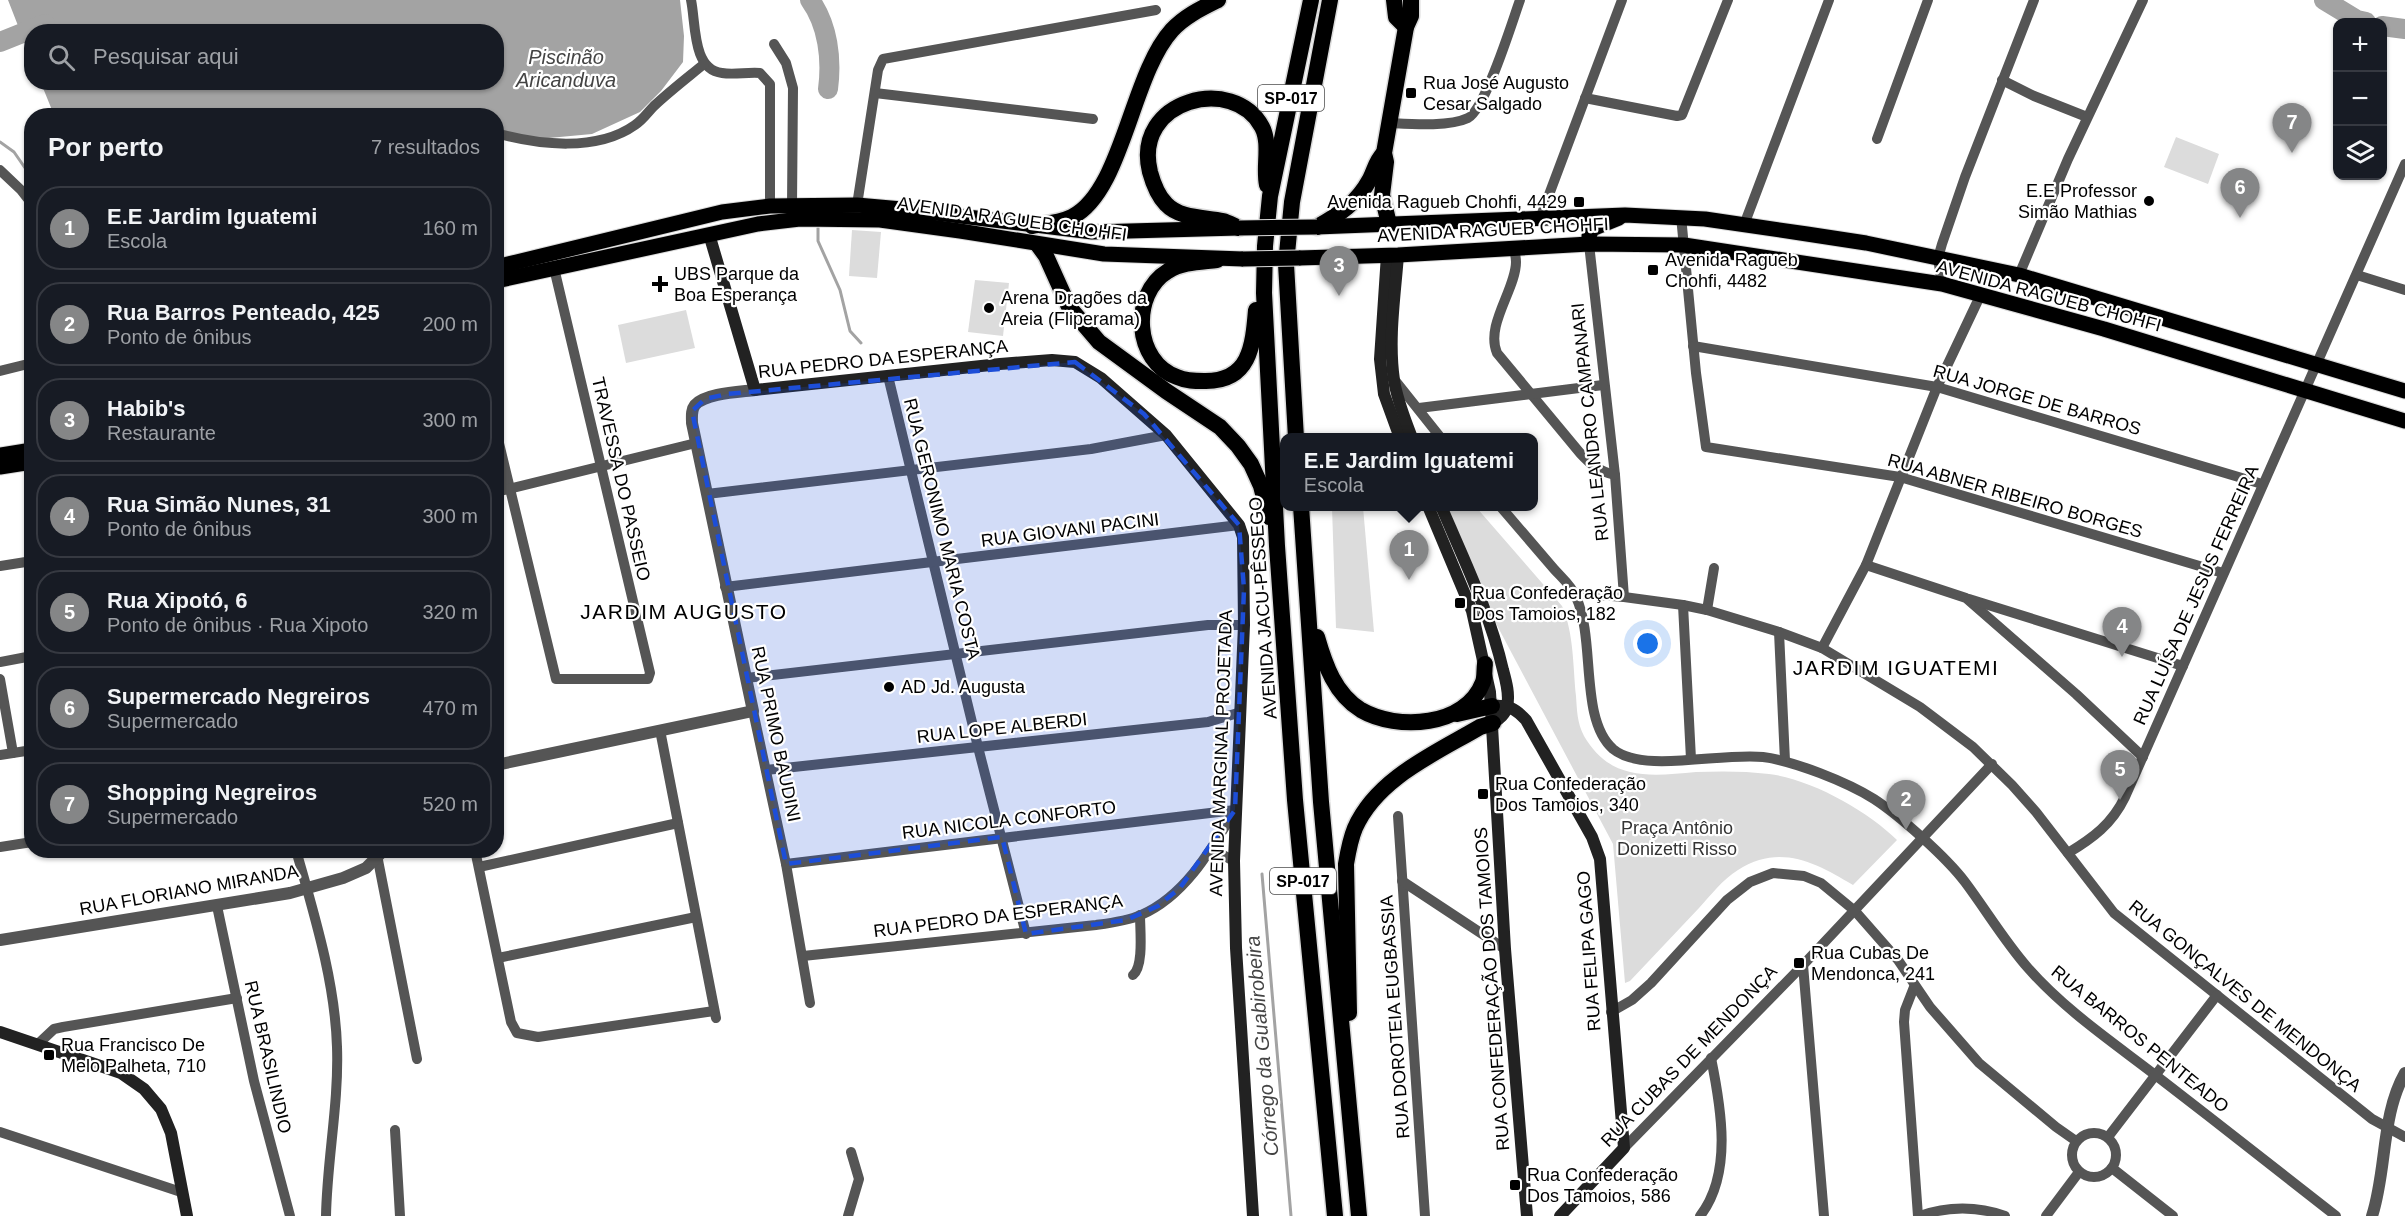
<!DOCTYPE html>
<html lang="pt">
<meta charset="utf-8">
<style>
:root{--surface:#171b24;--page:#242831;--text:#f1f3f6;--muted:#9ea1a6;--line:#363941;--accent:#858687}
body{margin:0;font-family:Helvetica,sans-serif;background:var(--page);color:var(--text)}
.controls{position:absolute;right:18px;top:18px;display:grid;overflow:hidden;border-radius:12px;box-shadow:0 2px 4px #0004}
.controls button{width:54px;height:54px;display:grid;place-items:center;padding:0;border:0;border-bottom:2px solid var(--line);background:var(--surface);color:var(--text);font:30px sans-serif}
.you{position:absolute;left:1648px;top:644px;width:21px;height:21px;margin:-15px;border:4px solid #fff;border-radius:50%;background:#1a73e8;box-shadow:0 0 0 9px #1a73e833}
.badge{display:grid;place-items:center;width:39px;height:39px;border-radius:50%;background:var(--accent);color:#fff;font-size:20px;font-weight:700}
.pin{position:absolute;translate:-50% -50px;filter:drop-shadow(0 2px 3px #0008)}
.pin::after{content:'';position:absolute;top:32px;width:21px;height:18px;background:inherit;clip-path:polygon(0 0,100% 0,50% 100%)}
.popup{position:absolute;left:1280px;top:433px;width:258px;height:78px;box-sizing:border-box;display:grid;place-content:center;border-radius:12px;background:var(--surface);filter:drop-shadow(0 2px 4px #0005);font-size:20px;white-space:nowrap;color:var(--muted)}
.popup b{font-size:22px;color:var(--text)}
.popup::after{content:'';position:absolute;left:50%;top:100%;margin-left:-12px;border:12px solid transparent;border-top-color:var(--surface)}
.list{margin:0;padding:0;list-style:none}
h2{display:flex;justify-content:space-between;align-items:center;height:78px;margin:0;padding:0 24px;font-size:26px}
h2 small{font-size:20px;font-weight:400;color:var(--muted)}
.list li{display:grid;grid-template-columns:39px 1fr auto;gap:18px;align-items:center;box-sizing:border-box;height:84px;margin:0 12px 12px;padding:0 12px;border:2px solid var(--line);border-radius:24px}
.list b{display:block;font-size:22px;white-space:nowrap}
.list p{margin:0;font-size:20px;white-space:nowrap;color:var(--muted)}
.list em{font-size:20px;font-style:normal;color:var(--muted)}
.icon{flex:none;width:33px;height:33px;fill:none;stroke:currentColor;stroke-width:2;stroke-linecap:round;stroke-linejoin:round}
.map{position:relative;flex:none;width:2405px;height:1216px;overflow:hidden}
.search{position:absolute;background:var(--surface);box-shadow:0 2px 4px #0004;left:24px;top:24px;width:480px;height:66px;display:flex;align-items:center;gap:15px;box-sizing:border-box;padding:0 21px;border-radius:24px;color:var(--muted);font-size:22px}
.panel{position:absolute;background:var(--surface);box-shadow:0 2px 4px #0004;left:24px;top:108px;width:480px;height:750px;border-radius:24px}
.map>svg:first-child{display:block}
.green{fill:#dcdcdc}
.water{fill:#a3a3a3}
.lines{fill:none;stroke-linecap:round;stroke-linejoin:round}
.stream{stroke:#a3a3a3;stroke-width:3}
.river{stroke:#a3a3a3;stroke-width:20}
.primary-casing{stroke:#dbdbdb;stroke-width:17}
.trunk-casing{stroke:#dbdbdb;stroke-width:19}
.minor{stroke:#555;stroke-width:10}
.tertiary{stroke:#555;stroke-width:12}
.secondary{stroke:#222;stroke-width:12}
.primary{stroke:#000;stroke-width:15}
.trunk{stroke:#000;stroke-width:16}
.primary-bridge-casing{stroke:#dbdbdb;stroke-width:17;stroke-linecap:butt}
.primary-bridge{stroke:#000;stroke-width:15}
.marked{fill:#1d4ed8;fill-opacity:0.2;stroke:#1d4ed8;stroke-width:4.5;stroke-dasharray:12 8;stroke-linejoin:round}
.poi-dot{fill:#000;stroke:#fff;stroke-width:2}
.labels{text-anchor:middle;stroke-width:4.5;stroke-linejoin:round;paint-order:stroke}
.shield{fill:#fff;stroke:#4c4c4c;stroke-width:1.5}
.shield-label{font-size:16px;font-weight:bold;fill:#000}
.poi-label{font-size:18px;fill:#000;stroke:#fff;text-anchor:start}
.street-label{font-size:18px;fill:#000;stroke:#fff}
.park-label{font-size:18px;fill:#333;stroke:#fff}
.water-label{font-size:20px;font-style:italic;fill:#444;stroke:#fff}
.quarter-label{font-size:21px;letter-spacing:1.5px;fill:#000;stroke:#fff}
</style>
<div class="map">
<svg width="2405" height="1216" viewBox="0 0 2405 1216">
<rect width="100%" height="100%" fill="#fff"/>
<g class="green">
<path d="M 2176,137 L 2219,154 L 2208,184 L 2164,167 Z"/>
<path d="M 852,230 L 881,232 L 877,278 L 849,276 Z"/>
<path d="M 975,280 L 1009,283 L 1003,336 L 968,332 Z"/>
<path d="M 686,310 L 695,348 L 626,363 L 618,325 Z"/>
<path d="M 1332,507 L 1363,507 L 1374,632 L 1336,628 Z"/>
<path d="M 1448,507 L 1476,507 L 1562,606 C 1574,633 1573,667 1576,696 C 1577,710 1577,723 1584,736 C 1611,782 1651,776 1696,772 C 1720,771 1746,771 1769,774 C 1811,779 1868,811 1897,840 L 1853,885 C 1816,863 1780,843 1738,870 C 1723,879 1711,895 1699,908 C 1676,932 1653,957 1630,981 L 1625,983 L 1613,844 L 1492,616 Z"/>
</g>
<path class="water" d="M 8,0 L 680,0 L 684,36 L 683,62 L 661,91 L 640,112 L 592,134 L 538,139 L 497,130 L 496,116 L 54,115 L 41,83 L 496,82 L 496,32 L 32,32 L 31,59 Z"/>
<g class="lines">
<g class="stream">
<path d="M 0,142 L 14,152 L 32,178"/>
<path d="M 818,228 L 818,241 L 840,290 L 850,331 L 861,343"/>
<path d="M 1262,874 L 1291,1216"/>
</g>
<g class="river">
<path d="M 810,0 C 828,25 832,59 828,89"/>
<path d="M 2324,0 L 2357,20 L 2366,22"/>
<path d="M 2382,26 L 2405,29"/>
<path d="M 0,42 L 45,24"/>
</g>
<defs>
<g id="primary">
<path d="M 1317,227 L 1625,215 L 1705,219 L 1807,234 L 1866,243 L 2019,275 L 2405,391"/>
<path d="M 1589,244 L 1589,236 L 1592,229 L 1619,218"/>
<path d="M 1299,258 L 1398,255 L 1589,244 L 1684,245 L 1942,284 L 2104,329 L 2405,421"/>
<path d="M 496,267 L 722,212 L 770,206 L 857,205 L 902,209 L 1092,232 L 1239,228"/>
<path d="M 496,281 L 758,224 L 800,219 L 880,220 L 960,231 L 1104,254 L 1243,259"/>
<path d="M 0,455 L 32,450"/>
<path d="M 0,467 L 32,462"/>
</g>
<g id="trunk">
<path d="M 1311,0 L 1270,196 L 1265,246 L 1264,293 L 1277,546 L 1295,800 L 1335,1216"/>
<path d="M 1394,0 L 1396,17 L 1406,27"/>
<path d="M 1389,224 L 1382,195 L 1386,162 L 1384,153 L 1406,27 L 1411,16 L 1411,0"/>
<path d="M 1032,226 C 1045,224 1060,223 1072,217 C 1123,191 1131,75 1172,30 C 1185,16 1202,8 1218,0"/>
<path d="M 1317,227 C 1340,214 1357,203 1370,179 C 1375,169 1376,161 1384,153"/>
<path d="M 1239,228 C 1234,226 1228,222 1223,221 C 1205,217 1180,219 1166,204 C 1158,196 1153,183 1150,172 C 1132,99 1234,74 1262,127 C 1271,144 1263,167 1267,185"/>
<path d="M 1038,245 L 1046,256 L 1069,307 L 1099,342 L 1166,391 L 1220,427 L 1238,446 L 1251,464 L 1261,486 L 1269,517"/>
<path d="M 1217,260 C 1201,262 1182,262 1168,271 C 1130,294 1134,362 1177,377 C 1186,381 1195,381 1204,381 C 1250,382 1253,346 1256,310"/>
<path d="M 1296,438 L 1286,264 L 1292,202 L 1330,0"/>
<path d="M 1301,506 L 1321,802 L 1359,1216"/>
<path d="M 1317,637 C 1325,665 1335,694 1361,710 C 1397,731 1466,727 1483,682 C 1485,677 1484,670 1485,664"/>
<path d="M 1457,714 L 1492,706"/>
<path d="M 1349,1013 L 1346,864 C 1348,852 1350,840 1355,828 C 1377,778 1436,753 1480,727 L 1493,723"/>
</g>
</defs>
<use href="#primary" class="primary-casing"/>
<use href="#trunk" class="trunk-casing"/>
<g class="minor">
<path d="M 691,0 C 696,23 692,70 722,73 C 734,75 747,72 760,73 L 770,84 L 770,206"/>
<path d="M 774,44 L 786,63 L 793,88 L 792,205"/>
<path d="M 2002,80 L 2034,96 L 2087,117"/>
<path d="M 875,93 L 1093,119"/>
<path d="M 1585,98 L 1677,116 L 1682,115 L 1728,0"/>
<path d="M 1389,123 C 1410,124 1449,127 1468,118 C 1486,108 1512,22 1520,0"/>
<path d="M 496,133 C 538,145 597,152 635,125 C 643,120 648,112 654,106 C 670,91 687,78 704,64"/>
<path d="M 1877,139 L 1928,0"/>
<path d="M 0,170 L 21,190 L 32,204"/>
<path d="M 857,205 L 878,70 L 883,59 L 1156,10"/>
<path d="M 1541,216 L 1622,0"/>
<path d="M 1681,216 L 1696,373 L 1706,447 L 1900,477 L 2223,573"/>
<path d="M 1744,225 L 1829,0"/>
<path d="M 1589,244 L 1615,475 L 1624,597"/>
<path d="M 1514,248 C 1515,253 1516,258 1516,262 C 1516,289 1485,325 1497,353 L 1580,453 C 1591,465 1599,471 1615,475"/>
<path d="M 2019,275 L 2068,159 L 2143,0"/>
<path d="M 2357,275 L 2405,290"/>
<path d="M 1942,284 L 1938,258 L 1942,244 L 1965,177 L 2034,0"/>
<path d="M 1693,346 L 1937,387 L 2262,484"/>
<path d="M 0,371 L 32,363"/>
<path d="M 888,376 L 978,747 L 1026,934"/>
<path d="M 1394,379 L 1441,438"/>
<path d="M 1419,408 L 1603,385"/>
<path d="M 496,431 L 556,679 L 648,679 L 650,673 L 554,268"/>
<path d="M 496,492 L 696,443"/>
<path d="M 707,494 L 1091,449 L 1166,435"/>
<path d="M 1500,506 C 1518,527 1536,548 1554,569 C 1562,578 1572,586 1576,597 C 1596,640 1579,719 1613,749 C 1643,774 1722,752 1763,757 C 1794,761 1847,782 1874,799 C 1900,816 1946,857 1965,882 C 1986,910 2005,942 2028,968 C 2064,1009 2111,1041 2154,1074 C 2215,1121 2276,1169 2336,1216"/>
<path d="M 1866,565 L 1966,598 L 2076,694 L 2143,757"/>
<path d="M 0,566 L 32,561"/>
<path d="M 725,587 L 1239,525"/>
<path d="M 1575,593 L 1624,597 L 1683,605 L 1707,610 L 1779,632 L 1822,648 L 1920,707 L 1973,747 L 2012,785 L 2036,812 L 2114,913 L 2372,1119 L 2405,1137"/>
<path d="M 1969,599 L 2183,666"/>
<path d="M 1683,605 L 1691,759"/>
<path d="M 1707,610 L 1714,568"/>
<path d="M 1779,632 L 1785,761"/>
<path d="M 1822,648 L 1866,565 L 1937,387 L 1981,294"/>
<path d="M 0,662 L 32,656"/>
<path d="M 746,678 L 1208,625 L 1244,625"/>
<path d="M 0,679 L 13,753"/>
<path d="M 753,711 L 786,864 L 810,1003"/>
<path d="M 660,730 L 716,1018"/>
<path d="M 0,755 L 32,750"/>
<path d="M 766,770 L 1208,722 L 1241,712"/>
<path d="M 1398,816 L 1425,1216"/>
<path d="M 0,847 L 32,842"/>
<path d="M 296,850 C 314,914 335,981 337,1047 C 339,1103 327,1160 326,1216"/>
<path d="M 376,850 L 417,1059"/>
<path d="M 475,850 L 511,1022 L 517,1033 L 538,1037 L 714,1011"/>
<path d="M 2068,853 C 2093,838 2112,824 2125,797 L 2405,164"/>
<path d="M 1208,854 L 1219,853 L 1234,861"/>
<path d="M 786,864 L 1235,810"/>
<path d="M 479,867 L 678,823"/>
<path d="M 1402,881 L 1505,949"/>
<path d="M 217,906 L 254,1081 L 290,1216"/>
<path d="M 803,956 L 1096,925 C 1111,923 1127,921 1141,915 C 1185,896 1211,850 1235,810"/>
<path d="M 498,958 L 696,917"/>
<path d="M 1803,965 L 1824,1216"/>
<path d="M 1133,975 C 1144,966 1140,930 1140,915"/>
<path d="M 1914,987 L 1905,1010 L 1904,1022 L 1918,1216"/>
<path d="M 1611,1012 L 1632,1000 L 1651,983 L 1727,900 L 1750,882 L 1773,873 L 1804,876 L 1821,883 L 1855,911 L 1898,960 L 1930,1007 L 1979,1063 L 2056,1127 L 2076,1141"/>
<path d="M 38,1044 L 54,1029 L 63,1027 L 237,998"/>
<path d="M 395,1130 L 400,1216"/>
<path d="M 0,1132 L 181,1192"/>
<circle cx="2094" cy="1155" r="22"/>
<path d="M 2108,1137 L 2217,995"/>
<path d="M 1624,1148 L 1803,965 L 1992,764"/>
<path d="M 2112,1168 L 2173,1216"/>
<path d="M 848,1216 L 859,1179 L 851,1152"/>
<path d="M 1700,1216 C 1733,1174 1721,1107 1711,1058"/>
<path d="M 1920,1216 C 1947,1206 1978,1206 2005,1216"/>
<path d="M 2046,1216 L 2079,1172"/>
</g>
<g class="tertiary">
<path d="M 496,765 L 753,711 L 692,423 C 692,417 691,410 695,405 C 706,393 740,392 755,390"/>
<path d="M 0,940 L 290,893 L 343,878 L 366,868 L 384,850"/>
<path d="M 2372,1216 C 2387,1170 2381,1115 2405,1073"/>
</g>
<g class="secondary">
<path d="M 709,234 L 755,390 L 1000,364 L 1052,360 L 1075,362 L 1101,378 L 1166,435 L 1239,525 L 1243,537 L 1244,625 L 1234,861 L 1236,948 L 1253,1216"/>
<path d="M 1387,255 L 1380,359 L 1384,394 L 1400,438"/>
<path d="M 1398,255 C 1395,296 1388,339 1394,380 C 1397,400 1405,419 1412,438"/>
<path d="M 1428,506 L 1472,611 L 1490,692 L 1505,949 L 1527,1216"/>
<path d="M 1441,506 C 1464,560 1490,613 1503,670 C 1506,681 1510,695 1507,706 C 1506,714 1499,719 1493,723"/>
<path d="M 1492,706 C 1508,705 1515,708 1526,720 L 1592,837 L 1600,859 L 1624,1148 L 1560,1216"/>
<path d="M 0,1032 L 121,1073 L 144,1089 L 161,1109 L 171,1133 L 187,1216"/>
</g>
<use href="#primary" class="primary"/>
<use href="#trunk" class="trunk"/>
<defs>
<g id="primary-bridge">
<path d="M 1239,228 L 1317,227"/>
<path d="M 1243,259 L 1299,258"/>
</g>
</defs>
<use href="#primary-bridge" class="primary-bridge-casing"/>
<use href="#primary-bridge" class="primary-bridge"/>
</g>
<path class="marked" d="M 1075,362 L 1144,414 L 1239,525 L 1244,589 L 1235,810 L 1180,888 L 1158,906 L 1126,920 L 1026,934 L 1002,837 L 786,864 L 692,411 L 705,399 L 727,394 Z"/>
<g class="poi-dot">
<rect x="1405" y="87" width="12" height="12" rx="3"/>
<circle cx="2149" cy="201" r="6"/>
<rect x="1573" y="196" width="12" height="12" rx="3"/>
<rect x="1647" y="264" width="12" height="12" rx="3"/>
<path d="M657 275h6v6h6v6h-6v6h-6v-6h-6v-6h6z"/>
<circle cx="989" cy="308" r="6"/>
<rect x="1454" y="597" width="12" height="12" rx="3"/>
<circle cx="889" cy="687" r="6"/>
<rect x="1477" y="788" width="12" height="12" rx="3"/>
<rect x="1793" y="957" width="12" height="12" rx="3"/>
<rect x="43" y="1049" width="12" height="12" rx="3"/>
<rect x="1509" y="1179" width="12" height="12" rx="3"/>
</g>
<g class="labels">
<g class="shield">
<rect x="1258" y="85" width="66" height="26" rx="4.5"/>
<rect x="1270" y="868" width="66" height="26" rx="4.5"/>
</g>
<g class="shield-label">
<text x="1291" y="104">SP-017</text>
<text x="1303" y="887">SP-017</text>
</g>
<g class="poi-label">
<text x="1423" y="89">Rua José Augusto<tspan x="1423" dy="21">Cesar Salgado</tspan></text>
<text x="2137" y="197" text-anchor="end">E.E Professor<tspan x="2137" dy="21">Simão Mathias</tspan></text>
<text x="1567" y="208" text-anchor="end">Avenida Ragueb Chohfi, 4429</text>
<text x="1665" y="266">Avenida Ragueb<tspan x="1665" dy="21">Chohfi, 4482</tspan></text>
<text x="674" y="280">UBS Parque da<tspan x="674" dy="21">Boa Esperança</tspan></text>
<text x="1001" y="304">Arena Dragões da<tspan x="1001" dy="21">Areia (Fliperama)</tspan></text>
<text x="1472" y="599">Rua Confederação<tspan x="1472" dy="21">Dos Tamoios, 182</tspan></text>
<text x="901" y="693">AD Jd. Augusta</text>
<text x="1495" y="790">Rua Confederação<tspan x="1495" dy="21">Dos Tamoios, 340</tspan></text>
<text x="1811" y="959">Rua Cubas De<tspan x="1811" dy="21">Mendonca, 241</tspan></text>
<text x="61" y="1051">Rua Francisco De<tspan x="61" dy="21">Melo Palheta, 710</tspan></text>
<text x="1527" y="1181">Rua Confederação<tspan x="1527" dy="21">Dos Tamoios, 586</tspan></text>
</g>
<g class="street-label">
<text transform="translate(1012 219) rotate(8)" y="6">AVENIDA RAGUEB CHOHFI</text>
<text transform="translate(1493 230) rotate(-3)" y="6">AVENIDA RAGUEB CHOHFI</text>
<text transform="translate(2049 296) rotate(15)" y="6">AVENIDA RAGUEB CHOHFI</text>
<text transform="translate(883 359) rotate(-6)" y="6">RUA PEDRO DA ESPERANÇA</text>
<text transform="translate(2037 400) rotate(16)" y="6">RUA JORGE DE BARROS</text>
<text transform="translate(1590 422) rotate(-96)" y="6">RUA LEANDRO CAMPANARI</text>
<text transform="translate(621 479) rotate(77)" y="6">TRAVESSA DO PASSEIO</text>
<text transform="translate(2015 496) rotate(16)" y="6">RUA ABNER RIBEIRO BORGES</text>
<text transform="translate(942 529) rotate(76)" y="6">RUA GERONIMO MARIA COSTA</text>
<text transform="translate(1070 530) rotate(-7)" y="6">RUA GIOVANI PACINI</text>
<text transform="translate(2196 595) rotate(-66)" y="6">RUA LUÍSA DE JESUS FERREIRA</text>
<text transform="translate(1263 608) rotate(-94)" y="6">AVENIDA JACU-PÊSSEGO</text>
<text transform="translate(1002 728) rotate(-6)" y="6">RUA LOPE ALBERDI</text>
<text transform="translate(776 734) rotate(78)" y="6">RUA PRIMO BAUDINI</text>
<text transform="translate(1221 753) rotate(-88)" y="6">AVENIDA MARGINAL PROJETADA</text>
<text transform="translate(1009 820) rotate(-7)" y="6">RUA NICOLA CONFORTO</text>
<text transform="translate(189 890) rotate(-10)" y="6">RUA FLORIANO MIRANDA</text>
<text transform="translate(998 916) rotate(-7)" y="6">RUA PEDRO DA ESPERANÇA</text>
<text transform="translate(1589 951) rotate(-94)" y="6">RUA FELIPA GAGO</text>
<text transform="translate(1492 989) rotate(-94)" y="6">RUA CONFEDERAÇÃO DOS TAMOIOS</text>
<text transform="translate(2245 996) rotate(39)" y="6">RUA GONÇALVES DE MENDONÇA</text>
<text transform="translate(1395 1017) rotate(-94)" y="6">RUA DOROTEIA EUGBASSIA</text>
<text transform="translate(2140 1039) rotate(39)" y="6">RUA BARROS PENTEADO</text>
<text transform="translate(1689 1056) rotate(-46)" y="6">RUA CUBAS DE MENDONÇA</text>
<text transform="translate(268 1057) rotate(77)" y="6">RUA BRASILINDIO</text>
</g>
<g class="park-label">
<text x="1677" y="834">Praça Antônio<tspan x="1677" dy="21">Donizetti Risso</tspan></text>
</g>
<g class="water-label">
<text x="566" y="64">Piscinão<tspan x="566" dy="23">Aricanduva</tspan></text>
<text transform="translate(1262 1046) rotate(-95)" y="7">Córrego da Guabirobeira</text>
</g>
<g class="quarter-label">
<text x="684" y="619">JARDIM AUGUSTO</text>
<text x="1896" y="675">JARDIM IGUATEMI</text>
</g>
</g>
</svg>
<div class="controls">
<button>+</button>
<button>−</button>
<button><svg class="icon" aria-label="layers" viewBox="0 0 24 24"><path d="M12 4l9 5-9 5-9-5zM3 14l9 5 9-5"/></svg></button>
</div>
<div class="you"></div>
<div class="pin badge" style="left:1409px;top:580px">1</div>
<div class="popup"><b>E.E Jardim Iguatemi</b>Escola</div>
<div class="pin badge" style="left:1906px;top:830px">2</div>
<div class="pin badge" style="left:1339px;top:296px">3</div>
<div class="pin badge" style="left:2122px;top:657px">4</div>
<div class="pin badge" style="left:2120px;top:800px">5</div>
<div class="pin badge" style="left:2240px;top:218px">6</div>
<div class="pin badge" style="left:2292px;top:153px">7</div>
<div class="search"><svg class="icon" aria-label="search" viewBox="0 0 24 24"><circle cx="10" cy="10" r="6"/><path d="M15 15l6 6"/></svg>Pesquisar aqui</div>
<section class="panel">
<h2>Por perto<small>7 resultados</small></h2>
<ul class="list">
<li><span class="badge">1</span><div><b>E.E Jardim Iguatemi</b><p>Escola</p></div><em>160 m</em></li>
<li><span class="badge">2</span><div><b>Rua Barros Penteado, 425</b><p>Ponto de ônibus</p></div><em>200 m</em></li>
<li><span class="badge">3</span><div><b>Habib's</b><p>Restaurante</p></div><em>300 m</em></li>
<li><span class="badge">4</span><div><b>Rua Simão Nunes, 31</b><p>Ponto de ônibus</p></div><em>300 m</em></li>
<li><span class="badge">5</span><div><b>Rua Xipotó, 6</b><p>Ponto de ônibus · Rua Xipoto</p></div><em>320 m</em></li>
<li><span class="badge">6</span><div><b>Supermercado Negreiros</b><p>Supermercado</p></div><em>470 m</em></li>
<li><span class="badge">7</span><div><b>Shopping Negreiros</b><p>Supermercado</p></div><em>520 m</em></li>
</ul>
</section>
</div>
